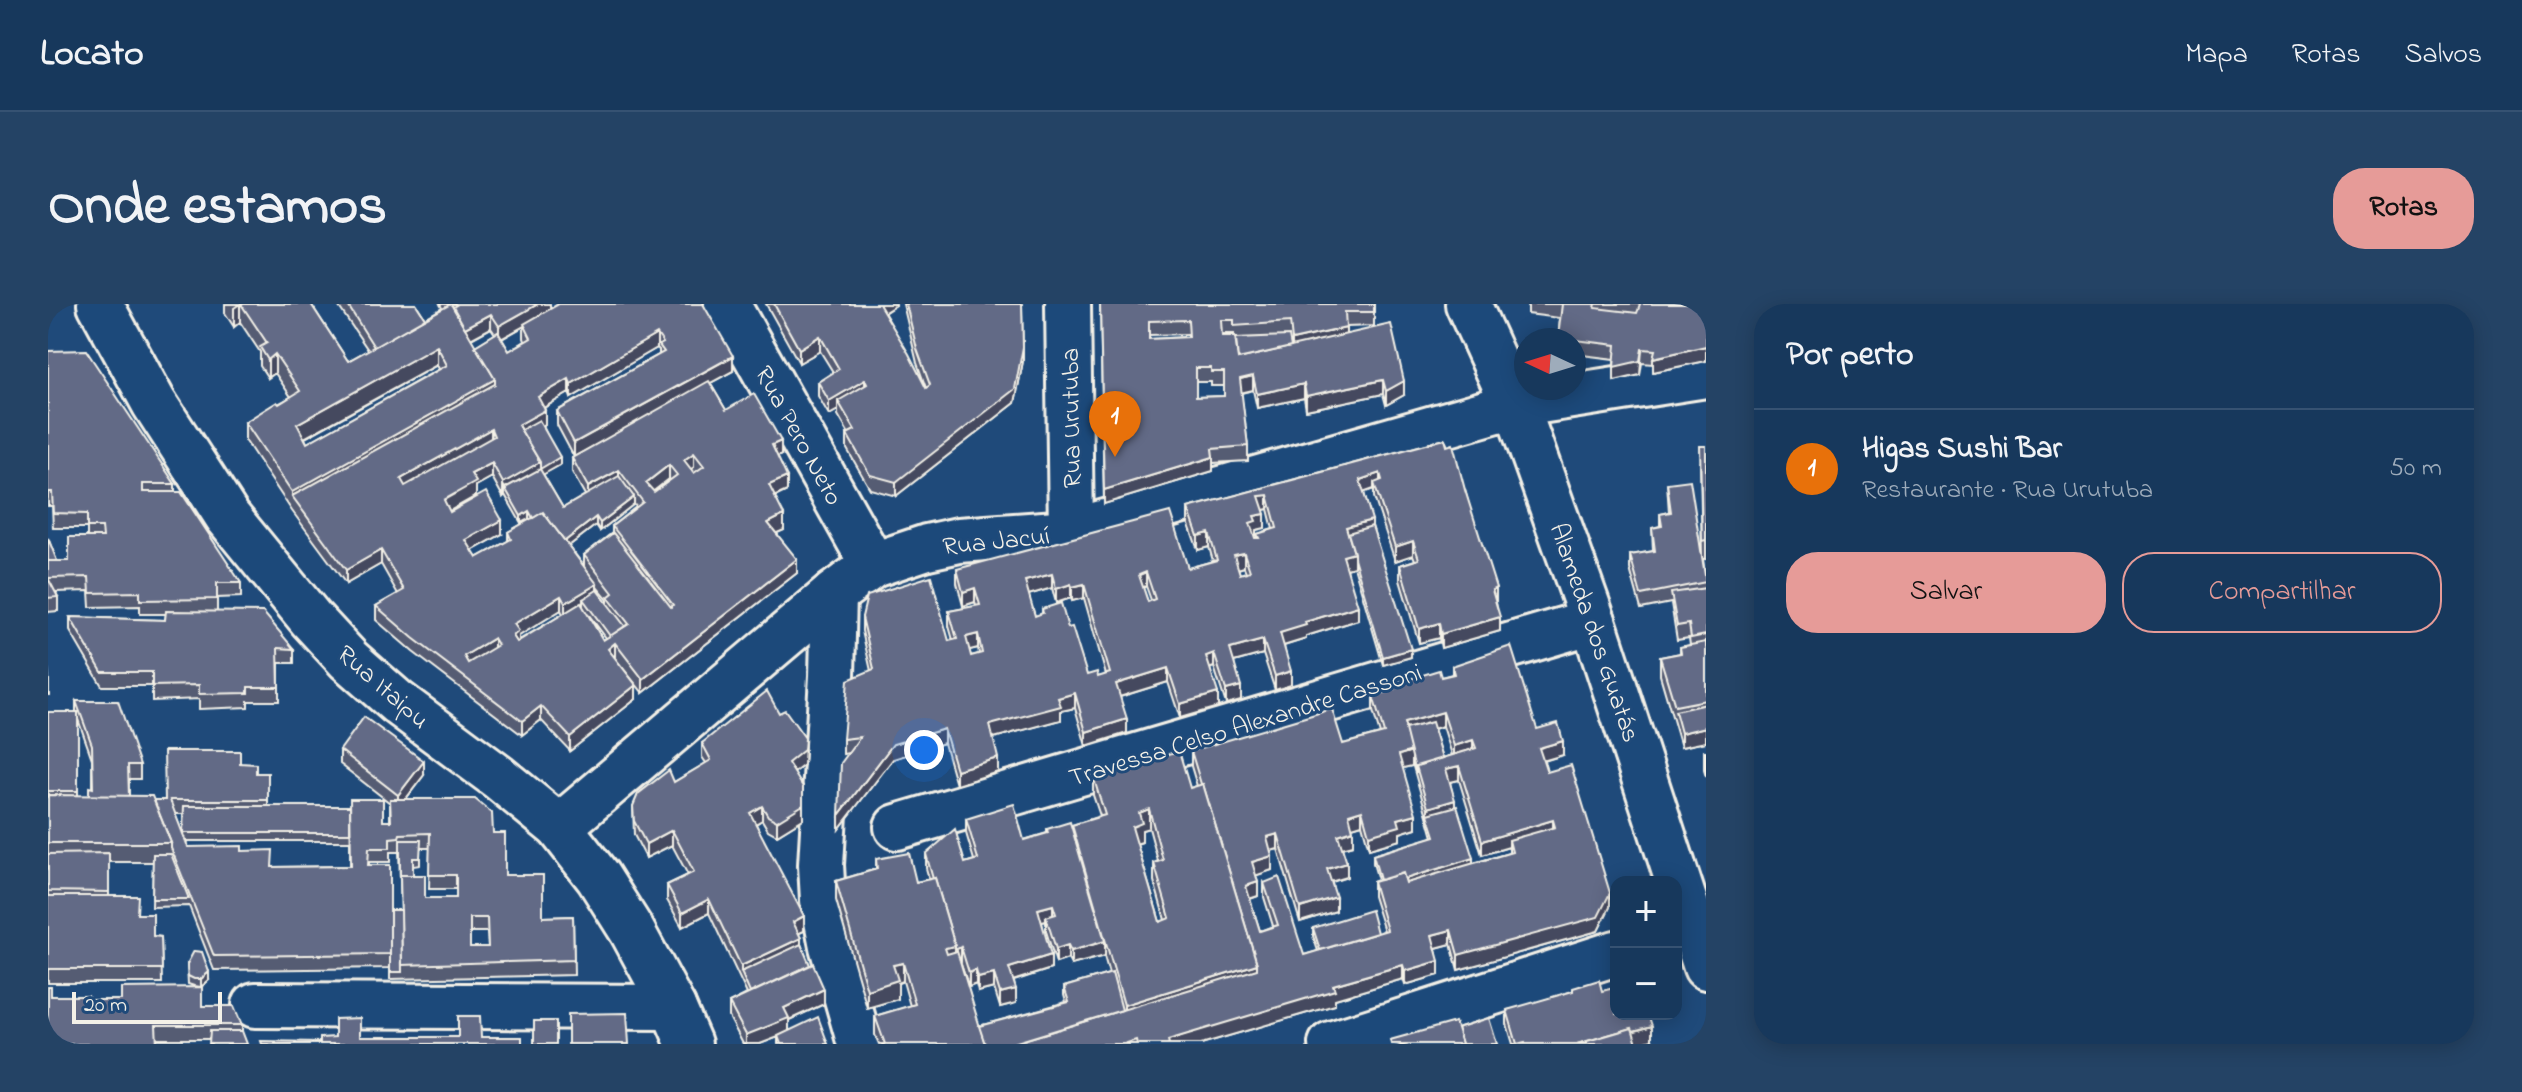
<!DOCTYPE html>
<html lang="pt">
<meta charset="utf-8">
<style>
:root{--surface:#17385c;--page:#244365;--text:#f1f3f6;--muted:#9eacbb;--line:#365272;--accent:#e69b98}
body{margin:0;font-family:"Indie Flower",sans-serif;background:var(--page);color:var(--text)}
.controls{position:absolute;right:24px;bottom:24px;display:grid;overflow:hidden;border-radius:16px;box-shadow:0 4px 20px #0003}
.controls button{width:72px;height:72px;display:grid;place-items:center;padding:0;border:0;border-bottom:2px solid var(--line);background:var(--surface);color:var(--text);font:40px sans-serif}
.compass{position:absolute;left:1466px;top:24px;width:72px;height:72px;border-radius:50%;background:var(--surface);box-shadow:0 4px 20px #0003;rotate:274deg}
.scale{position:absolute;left:24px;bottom:20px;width:150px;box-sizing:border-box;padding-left:8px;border:4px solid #f4f1e8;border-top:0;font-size:22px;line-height:28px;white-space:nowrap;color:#f4f1e8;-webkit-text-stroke:6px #1f4a7a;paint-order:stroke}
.you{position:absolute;left:876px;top:446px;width:28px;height:28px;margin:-20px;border:6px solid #fff;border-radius:50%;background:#1a73e8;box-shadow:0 0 0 12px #1a73e833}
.badge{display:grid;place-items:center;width:52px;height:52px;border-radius:50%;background:var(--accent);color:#fff;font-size:26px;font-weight:700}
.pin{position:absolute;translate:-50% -66px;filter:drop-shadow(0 2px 4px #0008)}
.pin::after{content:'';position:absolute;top:42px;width:28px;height:24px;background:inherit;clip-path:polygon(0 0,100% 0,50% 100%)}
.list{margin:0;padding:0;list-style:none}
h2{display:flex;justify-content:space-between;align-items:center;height:104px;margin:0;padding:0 32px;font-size:34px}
h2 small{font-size:26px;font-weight:400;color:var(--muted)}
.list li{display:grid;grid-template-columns:52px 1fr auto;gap:24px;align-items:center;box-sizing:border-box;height:120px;padding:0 32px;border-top:2px solid var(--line)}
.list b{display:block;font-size:30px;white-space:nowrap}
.list p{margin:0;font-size:26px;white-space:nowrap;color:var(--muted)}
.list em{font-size:26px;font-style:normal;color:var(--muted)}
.actions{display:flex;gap:16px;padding:24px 32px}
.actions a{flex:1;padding:18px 0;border:2px solid var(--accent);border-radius:32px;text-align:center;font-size:28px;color:var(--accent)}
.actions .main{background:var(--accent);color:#111}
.map{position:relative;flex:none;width:1658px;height:740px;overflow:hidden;border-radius:32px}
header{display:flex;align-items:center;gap:48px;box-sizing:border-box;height:112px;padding:0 40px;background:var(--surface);border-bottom:2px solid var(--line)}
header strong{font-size:38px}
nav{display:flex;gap:44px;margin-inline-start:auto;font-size:28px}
.intro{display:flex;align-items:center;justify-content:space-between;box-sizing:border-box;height:192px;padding:0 48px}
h1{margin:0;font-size:56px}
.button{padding:20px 36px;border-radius:32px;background:var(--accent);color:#111;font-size:28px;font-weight:700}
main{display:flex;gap:48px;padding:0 48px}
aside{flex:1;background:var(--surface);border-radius:32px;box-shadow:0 4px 20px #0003}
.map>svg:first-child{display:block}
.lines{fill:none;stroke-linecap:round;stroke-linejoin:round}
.minor-casing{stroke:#f4f1e8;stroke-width:50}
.minor{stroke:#1f4a7a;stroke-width:44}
.wall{fill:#545b73;stroke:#f4f1e8;stroke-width:2;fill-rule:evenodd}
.shaded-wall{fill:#454a5e;stroke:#f4f1e8;stroke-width:2}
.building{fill:#626a86;stroke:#f4f1e8;stroke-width:2;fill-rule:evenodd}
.labels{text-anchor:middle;stroke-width:6;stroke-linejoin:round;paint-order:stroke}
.street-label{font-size:26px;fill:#f4f1e8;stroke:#1f4a7a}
</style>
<header>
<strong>Locato</strong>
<nav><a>Mapa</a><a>Rotas</a><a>Salvos</a></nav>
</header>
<div class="intro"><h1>Onde estamos</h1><a class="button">Rotas</a></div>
<main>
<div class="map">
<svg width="1658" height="740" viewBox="0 0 1658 740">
<rect width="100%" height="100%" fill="#1f4a7a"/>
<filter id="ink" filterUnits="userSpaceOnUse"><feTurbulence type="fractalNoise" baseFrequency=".0125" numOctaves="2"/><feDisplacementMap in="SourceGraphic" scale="16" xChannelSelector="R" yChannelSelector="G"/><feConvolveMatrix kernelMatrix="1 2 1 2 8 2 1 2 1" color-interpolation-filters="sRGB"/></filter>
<g filter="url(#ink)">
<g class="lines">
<defs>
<g id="minor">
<path d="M 52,0 L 106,99 L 179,212 L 263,315 L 301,356 L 349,398 L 450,473 L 511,523 L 550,573 L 584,627 L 625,703 L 641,740"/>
<path d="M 679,0 L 825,261"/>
<path d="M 1020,0 L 1023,228"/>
<path d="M 1420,0 L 1475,121 L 1545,317 L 1658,663"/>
<path d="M 786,290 L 784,372 L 773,561 L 775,596 L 784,642 L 812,740"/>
<path d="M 511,523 L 786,290 L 825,261 L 879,243 L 911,236 L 1023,228 L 1466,101 L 1658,71"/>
<path d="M 849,523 L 1545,317"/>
<path d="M 207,701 L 625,703"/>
<path d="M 1283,740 L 1568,649"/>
</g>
</defs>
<use href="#minor" class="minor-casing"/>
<use href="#minor" class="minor"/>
</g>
<g class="wall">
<path d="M 177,0 L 263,0 L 300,57 L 320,46 L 289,0 L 368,0 L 377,14 L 394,4 L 392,0 L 502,0 L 502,5 L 510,0 L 655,0 L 685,67 L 662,79 L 678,106 L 733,151 L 729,153 L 739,187 L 727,193 L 736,226 L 729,229 L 749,269 L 595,389 L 567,354 L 588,395 L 522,447 L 493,416 L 474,431 L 365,348 L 328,316 L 328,302 L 350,290 L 333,260 L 298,280 L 244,207 L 197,136 L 197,118 L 243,93 L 227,69 L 220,74 L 212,62 L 212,48 L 192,18 L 186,23 L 177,9 ZM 476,22 L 476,34 L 477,37 L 461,47 L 454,35 ZM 443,24 L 447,30 L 427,42 L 423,35 ZM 609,44 L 611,46 L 611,51 L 509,107 L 509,121 L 526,153 L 524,154 L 524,168 L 537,191 L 515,204 L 495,170 L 512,161 L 495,122 L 497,120 L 496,104 L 521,89 L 523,94 ZM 389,61 L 391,65 L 259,139 L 257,134 ZM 444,173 L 455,193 L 457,191 L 473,219 L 481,215 L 481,216 L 460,228 L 460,237 L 429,254 L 424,247 L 454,230 L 402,207 L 428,192 L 428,182 ZM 621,175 L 622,176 L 606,188 L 605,188 ZM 586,200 L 588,203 L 564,222 L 564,229 L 536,251 L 536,262 L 521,242 L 548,221 L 552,227 ZM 549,283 L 560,296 L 560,300 L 549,286 ZM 513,306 L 515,310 L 471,336 L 471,332 ZM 541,311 L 558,334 L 555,336 Z"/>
<path d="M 718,0 L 848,0 L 848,1 L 836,9 L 878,84 L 869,59 L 855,0 L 974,0 L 975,57 L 967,99 L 848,192 L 822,185 L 799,145 L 799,130 L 801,130 L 790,111 L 790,106 L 781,111 L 770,92 L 770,78 L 785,68 L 772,47 L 751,59 Z"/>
<path d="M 1052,0 L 1326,0 L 1326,22 L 1298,23 L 1298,30 L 1356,91 L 1338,101 L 1335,90 L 1258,106 L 1256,94 L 1209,104 L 1205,86 L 1193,89 L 1200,142 L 1200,157 L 1165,159 L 1165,167 L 1056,200 ZM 1140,30 L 1140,33 L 1101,35 L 1101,31 ZM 1174,30 L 1186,30 L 1186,32 L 1174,32 ZM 1148,78 L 1163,78 L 1163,82 L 1176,82 L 1176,92 L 1148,93 Z"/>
<path d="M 1480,0 L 1658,0 L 1658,57 L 1605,68 L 1605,60 L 1594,59 L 1592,71 L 1566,77 L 1566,55 L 1526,50 L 1526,36 L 1510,36 L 1512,14 L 1480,10 Z"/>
<path d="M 0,47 L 127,180 L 127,188 L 193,279 L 193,293 L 169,294 L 169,308 L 246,345 L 246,359 L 231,359 L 231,397 L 200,397 L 200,403 L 151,405 L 151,395 L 104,397 L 104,382 L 54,382 L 22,327 L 22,313 L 117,316 L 118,310 L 92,310 L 92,302 L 42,303 L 41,287 L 8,288 L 10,293 L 10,307 L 0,308 L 0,234 L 9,257 L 21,257 L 39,233 L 39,224 L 5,224 L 4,202 L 0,202 Z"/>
<path d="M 1397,135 L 1417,186 L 1448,298 L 1452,327 L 1393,344 L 1391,334 L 1371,339 L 1352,276 L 1352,261 L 1367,256 L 1365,251 L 1347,257 L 1326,193 L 1326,185 L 1316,188 L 1324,222 L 1363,353 L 1335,361 L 1306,262 L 1299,265 L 1310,316 L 1258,332 L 1258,335 L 1236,342 L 1243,381 L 1227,386 L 1215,350 L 1186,358 L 1193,396 L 1178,400 L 1166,363 L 1162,364 L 1170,403 L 1132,414 L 1120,378 L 1072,393 L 1079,429 L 1038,442 L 1027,404 L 1013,407 L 1013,416 L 945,434 L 950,468 L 908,481 L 896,439 L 845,455 L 791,525 L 801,449 L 795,450 L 795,435 L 823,367 L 814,327 L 814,313 L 901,337 L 905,336 L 901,322 L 901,307 L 928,302 L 927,298 L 915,302 L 909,279 L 909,265 L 1140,264 L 1165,257 L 1161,243 L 1150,246 L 1140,218 L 1140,204 ZM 1220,205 L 1225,225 L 1209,230 L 1209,234 L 1207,234 L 1206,232 L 1208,231 L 1208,226 L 1217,224 L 1215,206 ZM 1196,263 L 1198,268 L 1192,270 L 1190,265 ZM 1098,282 L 1103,296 L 1100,298 L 1095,284 ZM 1004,284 L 1008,299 L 1023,294 L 1024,297 L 1036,294 L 1058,371 L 1050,373 L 1039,371 L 1020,324 L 994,305 L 994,310 L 987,312 L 980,291 ZM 930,344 L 931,350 L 923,352 L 921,346 Z"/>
<path d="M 1658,142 L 1658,255 L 1655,255 L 1658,277 L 1658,438 L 1633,443 L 1612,371 L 1612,353 L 1632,349 L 1632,343 L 1642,341 L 1641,334 L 1629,336 L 1623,299 L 1593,305 L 1582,265 L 1582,251 L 1605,247 L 1604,224 L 1612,222 L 1612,210 L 1621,208 L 1619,179 L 1654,252 L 1652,160 Z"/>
<path d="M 1404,362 L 1489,425 L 1515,451 L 1496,457 L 1499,468 L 1562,603 L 1550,627 L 1410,666 L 1403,640 L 1388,644 L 1391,671 L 1357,681 L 1355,675 L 1287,695 L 1287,701 L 1153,740 L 831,740 L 827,731 L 827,712 L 862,702 L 855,677 L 850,679 L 850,695 L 819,704 L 788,596 L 788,577 L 828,565 L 828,555 L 868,578 L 881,575 L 878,564 L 878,550 L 917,559 L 926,556 L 918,529 L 918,515 L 976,536 L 999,529 L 999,525 L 1024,525 L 1024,521 L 1052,512 L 1045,491 L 1045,472 L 1142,484 L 1149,482 L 1143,462 L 1143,447 L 1295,440 L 1332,430 L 1325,407 L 1325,392 L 1345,387 L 1345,380 L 1393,373 L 1404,370 ZM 1395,422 L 1404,451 L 1395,454 L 1386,425 ZM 1364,459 L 1385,533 L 1325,551 L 1325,559 L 1330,576 L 1325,578 L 1325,592 L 1336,627 L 1329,629 L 1265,624 L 1265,632 L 1270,647 L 1256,651 L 1216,579 L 1216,593 L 1225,622 L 1212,627 L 1202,595 L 1210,592 L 1208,571 L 1224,566 L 1223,547 L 1230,545 L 1252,618 L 1288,607 L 1284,578 L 1299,573 L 1294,544 L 1305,541 L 1304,523 L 1314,520 L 1321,545 L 1352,536 L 1352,529 L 1368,524 L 1354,464 L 1364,462 ZM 1411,476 L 1434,551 L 1461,543 L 1461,549 L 1425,559 L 1407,502 L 1402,478 ZM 1101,524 L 1110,557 L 1106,559 L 1106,577 L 1117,616 L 1112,618 L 1089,540 L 1094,538 L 1094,526 ZM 998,617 L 998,627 L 1008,659 L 1020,655 L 1023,661 L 1056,652 L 1061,670 L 1016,683 L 1016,691 L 1018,698 L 931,722 L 912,658 L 921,683 L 928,680 L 930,688 L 946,684 L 952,703 L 968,699 L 966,677 L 1003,665 L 994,618 Z"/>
<path d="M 0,363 L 1,372 L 1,391 L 0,391 Z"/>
<path d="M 28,397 L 92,461 L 92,475 L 81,475 L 81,492 L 106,496 L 117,496 L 192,459 L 208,469 L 220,469 L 220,502 L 335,517 L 342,517 L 342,499 L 292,460 L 292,446 L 376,471 L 358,495 L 445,529 L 457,571 L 495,613 L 525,612 L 526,671 L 342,675 L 342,606 L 353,606 L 351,548 L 342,548 L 342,558 L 321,558 L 321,561 L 342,561 L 342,664 L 166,666 L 141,602 L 104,603 L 105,558 L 61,558 L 61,592 L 90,610 L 105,632 L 113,633 L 114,679 L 0,679 L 0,408 L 28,408 ZM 30,415 L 44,455 L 44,484 L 41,492 L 30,492 ZM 127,510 L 135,510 L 135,531 ZM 137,537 L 302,537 L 302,562 L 225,563 L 194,547 L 140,543 ZM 372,544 L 382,544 L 381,585 L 408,585 L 408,594 L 377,594 L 365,571 L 365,562 L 372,561 ZM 422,628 L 439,628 L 440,643 L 422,643 Z"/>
<path d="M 731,409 L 757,448 L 756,461 L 746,469 L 755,515 L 729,531 L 720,526 L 714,516 L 708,520 L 756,627 L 751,629 L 753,640 L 776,700 L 741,716 L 741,727 L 780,740 L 730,740 L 730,733 L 712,740 L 695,740 L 681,713 L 681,699 L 699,690 L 661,609 L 634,623 L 619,596 L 619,581 L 640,571 L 624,541 L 598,554 L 586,531 L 585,502 L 658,459 L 654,453 L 654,439 Z"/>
<path d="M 1656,447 L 1658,447 L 1658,473 L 1656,466 Z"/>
<path d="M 139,660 L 161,676 L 153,683 L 146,682 L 140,680 Z"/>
<path d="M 1554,687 L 1568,710 L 1604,736 L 1591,740 L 1465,740 L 1459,720 L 1459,706 Z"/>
<path d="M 3,692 L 41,696 L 154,702 L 194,721 L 194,727 L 161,735 L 109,735 Z"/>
</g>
<g class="shaded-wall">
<path d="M 192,0 L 192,18 L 186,23 L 186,4 Z"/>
<path d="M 490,0 L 502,0 L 502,8 L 451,36 L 451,22 Z"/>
<path d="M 830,0 L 848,0 L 848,1 L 830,12 Z"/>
<path d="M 443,10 L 443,24 L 415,39 L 415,25 Z"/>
<path d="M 1298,24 L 1298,38 L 1244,50 L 1244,36 Z"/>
<path d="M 609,30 L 609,44 L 523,94 L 523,80 Z"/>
<path d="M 772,32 L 772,47 L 751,59 L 751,45 Z"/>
<path d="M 389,42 L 389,61 L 249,138 L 249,120 Z"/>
<path d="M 1658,42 L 1658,57 L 1605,68 L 1605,54 Z"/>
<path d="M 975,43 L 975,57 L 967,99 L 848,192 L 848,178 Z"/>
<path d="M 1594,45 L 1592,71 L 1566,77 L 1566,63 Z"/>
<path d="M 227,50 L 227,69 L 220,74 L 220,56 Z"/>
<path d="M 685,52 L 685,67 L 526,153 L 526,139 Z"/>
<path d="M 1205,72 L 1205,86 L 1192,89 L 1192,75 Z"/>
<path d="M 447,75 L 447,94 L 244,192 L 244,188 Z"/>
<path d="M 521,75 L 521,89 L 490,107 L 490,93 Z"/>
<path d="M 817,76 L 817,90 L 790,97 L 790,106 L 781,111 L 781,97 Z"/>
<path d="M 1335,76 L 1335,90 L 1258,106 L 1258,92 Z"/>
<path d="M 1356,77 L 1356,91 L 1338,101 L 1338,87 Z"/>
<path d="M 1256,80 L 1256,94 L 1209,104 L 1209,90 Z"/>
<path d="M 497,106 L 497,120 L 474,134 L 470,121 Z"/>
<path d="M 443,125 L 443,139 L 353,190 L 353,175 Z"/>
<path d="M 733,137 L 733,151 L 724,156 L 724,141 Z"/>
<path d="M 646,149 L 646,163 L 636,170 L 636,156 Z"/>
<path d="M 512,153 L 512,161 L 461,190 L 457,184 L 457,191 L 455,193 L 455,179 L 492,158 Z"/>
<path d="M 1165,153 L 1165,167 L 1056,200 L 1056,186 Z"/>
<path d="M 444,159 L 444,173 L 428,182 L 428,192 L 396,210 L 396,196 L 423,170 Z"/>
<path d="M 621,161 L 621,175 L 598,193 L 598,179 Z"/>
<path d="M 571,166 L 571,180 L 540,197 L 540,183 Z"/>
<path d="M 1332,169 L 1332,183 L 1326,179 L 1326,185 L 1312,190 L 1312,176 Z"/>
<path d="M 739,173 L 739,187 L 721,195 L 721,181 Z"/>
<path d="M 1220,191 L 1220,205 L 1211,207 L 1211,192 Z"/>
<path d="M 586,193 L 586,200 L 552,227 L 552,219 Z"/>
<path d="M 481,207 L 481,215 L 473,219 L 473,212 Z"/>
<path d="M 1217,210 L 1217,224 L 1208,226 L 1208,231 L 1202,233 L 1202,219 L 1206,212 Z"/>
<path d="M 736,211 L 736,226 L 720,233 L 720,219 Z"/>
<path d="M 548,213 L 548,221 L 513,248 L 513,240 Z"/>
<path d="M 454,216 L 454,230 L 418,250 L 418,236 Z"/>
<path d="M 1324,216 L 1324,230 L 1300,237 L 1298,223 Z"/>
<path d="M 1161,229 L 1161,243 L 1150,246 L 1150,232 Z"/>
<path d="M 1365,237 L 1365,251 L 1347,257 L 1347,243 Z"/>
<path d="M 333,246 L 333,260 L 298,280 L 298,266 Z"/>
<path d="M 1196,249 L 1196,263 L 1186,266 L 1186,251 Z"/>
<path d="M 1306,249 L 1306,263 L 1295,266 L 1295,252 Z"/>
<path d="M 749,255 L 749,269 L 595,389 L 595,375 Z"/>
<path d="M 1098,268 L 1098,282 L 1091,285 L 1091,271 Z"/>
<path d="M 1004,270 L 1004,284 L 977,292 L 977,277 Z"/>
<path d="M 549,280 L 549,294 L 535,295 L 535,303 L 517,313 L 517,299 Z"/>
<path d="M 1023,280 L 1023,294 L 1008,299 L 1008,285 Z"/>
<path d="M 1036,280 L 1036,294 L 1024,297 L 1024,283 Z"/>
<path d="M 927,284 L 927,298 L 915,302 L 915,288 Z"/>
<path d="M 1448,284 L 1448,298 L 1444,286 Z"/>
<path d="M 513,292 L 513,306 L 471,332 L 471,342 L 465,332 L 466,320 Z"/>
<path d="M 1310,302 L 1310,316 L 1258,332 L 1258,335 L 1232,343 L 1232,329 L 1257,318 Z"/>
<path d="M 1452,313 L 1452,327 L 1393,344 L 1393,330 Z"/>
<path d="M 1391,319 L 1391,334 L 1371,339 L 1371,325 Z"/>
<path d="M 930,330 L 930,344 L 918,347 L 918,333 Z"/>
<path d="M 446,334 L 446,348 L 416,366 L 416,352 Z"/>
<path d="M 1215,336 L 1215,350 L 1182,359 L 1182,345 Z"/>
<path d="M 567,339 L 567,354 L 560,345 Z"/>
<path d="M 1363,345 L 1363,353 L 1335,361 L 1335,353 Z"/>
<path d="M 1166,349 L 1166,363 L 1158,366 L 1158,352 Z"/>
<path d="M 1120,364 L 1120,378 L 1068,394 L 1068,380 Z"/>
<path d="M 1243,367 L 1243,381 L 1227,386 L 1227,372 Z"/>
<path d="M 588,381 L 588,395 L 522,447 L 522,433 Z"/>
<path d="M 1193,382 L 1193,396 L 1178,400 L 1178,386 Z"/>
<path d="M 1027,389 L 1027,404 L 1013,407 L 1013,416 L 942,435 L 942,421 L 1010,394 Z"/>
<path d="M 1170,389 L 1170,403 L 1132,414 L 1132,400 Z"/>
<path d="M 493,402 L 493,416 L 474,431 L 474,417 Z"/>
<path d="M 1395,408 L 1395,422 L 1358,433 L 1356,419 Z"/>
<path d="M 1079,415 L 1079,429 L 1038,442 L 1038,428 Z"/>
<path d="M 1658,423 L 1658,438 L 1633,443 L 1633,429 Z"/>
<path d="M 896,425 L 896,439 L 845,455 L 791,525 L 791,511 L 845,440 Z"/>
<path d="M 757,434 L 756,461 L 740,473 L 740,459 Z"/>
<path d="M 1425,436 L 1425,450 L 1406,456 L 1406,442 Z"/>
<path d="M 1515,437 L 1515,451 L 1491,458 L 1491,444 Z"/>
<path d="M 1364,447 L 1364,462 L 1351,465 L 1351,451 Z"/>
<path d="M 950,454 L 950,468 L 908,481 L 908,466 Z"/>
<path d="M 376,457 L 376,471 L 350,505 L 350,491 Z"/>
<path d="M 1411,462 L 1411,476 L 1398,479 L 1398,465 Z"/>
<path d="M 755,483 L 755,515 L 729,531 L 729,517 Z"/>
<path d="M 1407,496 L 1407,510 L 1380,510 L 1380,504 Z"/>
<path d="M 714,502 L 714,516 L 702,523 L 702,509 Z"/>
<path d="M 1101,505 L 1101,524 L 1094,526 L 1094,538 L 1084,541 L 1084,523 L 1091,509 Z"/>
<path d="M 1314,506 L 1314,520 L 1301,524 L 1301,510 Z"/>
<path d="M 1368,510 L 1368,524 L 1352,529 L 1352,536 L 1321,545 L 1321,531 L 1350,515 Z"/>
<path d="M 1505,516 L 1505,530 L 1461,536 L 1461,543 L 1434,551 L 1434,537 Z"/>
<path d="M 624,526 L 624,541 L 598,554 L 598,540 Z"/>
<path d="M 1305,526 L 1305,541 L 1290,545 L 1290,531 Z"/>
<path d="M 1230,530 L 1230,545 L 1219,548 L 1219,533 Z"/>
<path d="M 1224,552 L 1224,566 L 1204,573 L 1204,558 Z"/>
<path d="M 1425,554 L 1425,562 L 1334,589 L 1334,582 Z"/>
<path d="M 1299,559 L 1299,573 L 1279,579 L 1279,565 Z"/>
<path d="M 1210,578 L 1210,592 L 1198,596 L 1198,582 Z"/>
<path d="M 1562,589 L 1562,603 L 1550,627 L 1410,666 L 1410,651 Z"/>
<path d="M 1288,593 L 1288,607 L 1252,618 L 1252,604 Z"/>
<path d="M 661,595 L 661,609 L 634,623 L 634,609 Z"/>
<path d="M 1005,601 L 1005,615 L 998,613 L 998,617 L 990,619 L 990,605 Z"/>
<path d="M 756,612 L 756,627 L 745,632 L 745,618 Z"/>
<path d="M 1403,626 L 1403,640 L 1384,645 L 1384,631 Z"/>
<path d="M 753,634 L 753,648 L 693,668 L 693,662 Z"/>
<path d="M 1057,637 L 1057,652 L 1023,661 L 1023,647 Z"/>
<path d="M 1020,641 L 1020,655 L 1008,659 L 1008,645 Z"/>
<path d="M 907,642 L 913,643 L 913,658 L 897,663 L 897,644 Z"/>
<path d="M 1003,651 L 1003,665 L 961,678 L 961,664 Z"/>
<path d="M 1391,657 L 1391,671 L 1357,681 L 1357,667 Z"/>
<path d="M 855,659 L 855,677 L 850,679 L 850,695 L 819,704 L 819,686 L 845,661 Z"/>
<path d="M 1209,660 L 1209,679 L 1076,712 L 1076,701 Z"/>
<path d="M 1355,661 L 1355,675 L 1287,695 L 1287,701 L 1153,740 L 1120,740 L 1120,736 L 1285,681 Z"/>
<path d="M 928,666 L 928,680 L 921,683 L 921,669 Z"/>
<path d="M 161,668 L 161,676 L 153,683 L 153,675 Z"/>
<path d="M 946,670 L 946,684 L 930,688 L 930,674 Z"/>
<path d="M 776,685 L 776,700 L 741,716 L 741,729 L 712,740 L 698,740 L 698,731 L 736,704 Z"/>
<path d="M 968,685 L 968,699 L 952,703 L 952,689 Z"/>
<path d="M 1604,722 L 1604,736 L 1591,740 L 1544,740 Z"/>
</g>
<g class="building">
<path d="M 193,0 L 263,0 L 300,57 L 403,0 L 447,75 L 244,188 L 197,118 L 229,98 L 231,100 L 252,87 L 227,50 L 220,56 L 212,43 L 219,39 ZM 389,42 L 399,61 L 259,139 L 249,120 Z"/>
<path d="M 299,0 L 368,0 L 377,14 L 326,43 Z"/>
<path d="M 410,0 L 490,0 L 451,22 L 443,10 L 417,24 L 405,3 Z"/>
<path d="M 511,0 L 655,0 L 685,52 L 526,139 L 509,107 L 616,48 L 611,41 L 615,39 L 609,30 L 523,80 L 521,75 L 490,93 L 497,106 L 470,121 L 492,158 L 455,179 L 444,159 L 423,170 L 428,178 L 396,196 L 402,208 L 438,188 L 454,216 L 418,236 L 429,254 L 463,235 L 460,228 L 495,208 L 549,280 L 517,299 L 513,292 L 466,320 L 471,327 L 465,332 L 469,338 L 533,299 L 555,336 L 581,320 L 560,293 L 565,289 L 536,251 L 565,229 L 623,303 L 625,301 L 564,222 L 595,198 L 571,166 L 540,183 L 524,154 L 661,77 L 678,106 L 706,90 L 733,137 L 724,141 L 739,173 L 721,181 L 736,211 L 720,219 L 749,255 L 595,375 L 567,339 L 560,345 L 588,381 L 522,433 L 493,402 L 474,417 L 365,334 L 328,302 L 356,286 L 333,246 L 298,266 L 244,192 L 447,80 L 447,75 L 427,42 L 450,28 L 461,47 L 483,34 L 476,20 ZM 443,125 L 446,132 L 357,182 L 353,175 ZM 646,149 L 656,162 L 646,169 L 636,156 ZM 621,161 L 629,171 L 606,188 L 598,179 ZM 446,334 L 450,341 L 420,359 L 416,352 Z"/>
<path d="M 726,0 L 831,0 L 861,50 L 878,84 L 882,81 L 869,45 L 858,0 L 974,0 L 975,43 L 967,85 L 848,178 L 822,171 L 799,130 L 807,126 L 790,97 L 819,80 L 817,76 L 781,97 L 770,78 L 791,65 L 772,32 L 751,45 Z"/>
<path d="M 1052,0 L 1326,0 L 1326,8 L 1297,8 L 1298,24 L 1244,36 L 1242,18 L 1186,22 L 1186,16 L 1173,16 L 1174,32 L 1187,32 L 1190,55 L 1343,20 L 1356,77 L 1338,87 L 1335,76 L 1258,92 L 1256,80 L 1209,90 L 1205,72 L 1192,75 L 1200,142 L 1164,145 L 1165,153 L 1056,186 ZM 1140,16 L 1141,33 L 1101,35 L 1101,17 ZM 1148,64 L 1163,64 L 1163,68 L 1176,68 L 1176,92 L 1148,93 Z"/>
<path d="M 1514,0 L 1548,0 L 1547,4 L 1589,9 L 1592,1 L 1590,0 L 1658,0 L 1658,42 L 1605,54 L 1607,46 L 1594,45 L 1592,57 L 1566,63 L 1568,41 L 1510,34 Z"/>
<path d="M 1241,32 L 1243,43 L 1190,55 L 1188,34 Z"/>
<path d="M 38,46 L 127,180 L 95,180 L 95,188 L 133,188 L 193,279 L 169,279 L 169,295 L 92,296 L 92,288 L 42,289 L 41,273 L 0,274 L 0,257 L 21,257 L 21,233 L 55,233 L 54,223 L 39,223 L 39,210 L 5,209 L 4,188 L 0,188 L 0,47 Z"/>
<path d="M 491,116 L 512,153 L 492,165 L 492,158 L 473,126 Z"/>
<path d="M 1397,135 L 1399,142 L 1405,140 L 1417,186 L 1448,284 L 1444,286 L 1452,313 L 1393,330 L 1391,319 L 1371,325 L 1352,261 L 1371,255 L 1365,237 L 1347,243 L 1326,179 L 1334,176 L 1332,169 L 1312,176 L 1324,216 L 1298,223 L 1306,249 L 1295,252 L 1310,302 L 1257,318 L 1258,321 L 1232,329 L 1243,367 L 1227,372 L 1215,336 L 1182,345 L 1193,382 L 1178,386 L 1166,349 L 1158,352 L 1170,389 L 1132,400 L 1120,364 L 1068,380 L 1079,415 L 1038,428 L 1027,389 L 1010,394 L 1013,402 L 942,421 L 950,454 L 908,466 L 896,425 L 845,440 L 791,511 L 793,459 L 812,433 L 795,435 L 800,376 L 826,365 L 814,313 L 819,292 L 883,272 L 901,337 L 909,335 L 901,307 L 932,301 L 927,284 L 915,288 L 909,265 L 1122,208 L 1140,264 L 1169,256 L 1161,229 L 1150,232 L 1140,204 ZM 1220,191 L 1229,224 L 1209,230 L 1211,234 L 1207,234 L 1202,219 L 1208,217 L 1206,212 L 1217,210 L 1211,192 ZM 1196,249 L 1202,267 L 1192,270 L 1186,251 ZM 1098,268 L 1107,295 L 1100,298 L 1091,271 ZM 1004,270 L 1008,285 L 1023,280 L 1024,283 L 1036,280 L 1062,369 L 1050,373 L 1049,368 L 1039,371 L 1024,323 L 1020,324 L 1013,299 L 994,305 L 995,309 L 987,312 L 977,277 ZM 930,330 L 934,349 L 923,352 L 918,333 Z"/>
<path d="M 1652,142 L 1658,142 L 1658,236 L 1654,237 Z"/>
<path d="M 492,165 L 515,204 L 571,172 L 586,193 L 552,219 L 548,213 L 517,237 L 495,208 L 485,214 L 481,207 L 473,212 L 457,184 Z"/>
<path d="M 1642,176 L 1658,278 L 1593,291 L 1582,251 L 1607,247 L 1604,224 L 1614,222 L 1612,210 L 1623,208 L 1619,179 Z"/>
<path d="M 1324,222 L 1363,345 L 1335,353 L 1306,254 L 1306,249 L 1300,229 Z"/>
<path d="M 0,234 L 9,257 L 0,257 Z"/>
<path d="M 0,274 L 10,293 L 0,294 Z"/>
<path d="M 1658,284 L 1658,331 L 1643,334 L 1641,320 L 1629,322 L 1623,289 Z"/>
<path d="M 549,286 L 577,322 L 562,332 L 535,295 Z"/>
<path d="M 118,307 L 215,308 L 246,345 L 230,344 L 231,383 L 200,383 L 200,389 L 151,390 L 151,381 L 104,382 L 104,368 L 54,368 L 22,313 L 117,316 Z"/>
<path d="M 1658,338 L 1658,396 L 1627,402 L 1612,353 L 1633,349 L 1632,343 Z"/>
<path d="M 1463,342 L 1489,425 L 1510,419 L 1515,437 L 1491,444 L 1499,468 L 1523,461 L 1562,589 L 1550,613 L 1410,651 L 1403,626 L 1384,631 L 1391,657 L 1357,667 L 1355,661 L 1285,681 L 1287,686 L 1120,736 L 1121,740 L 1089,740 L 1088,736 L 1076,740 L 962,740 L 1209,665 L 1209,660 L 1155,480 L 1153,480 L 1143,447 L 1284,405 L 1295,440 L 1336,429 L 1325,392 L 1346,386 L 1345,380 L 1391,366 L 1393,373 L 1406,370 L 1404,362 ZM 1395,408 L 1406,442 L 1425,436 L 1428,444 L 1368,462 L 1380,504 L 1407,496 L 1398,465 L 1411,462 L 1434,537 L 1505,516 L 1507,523 L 1461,536 L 1464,548 L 1358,579 L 1355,569 L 1325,578 L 1339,626 L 1256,651 L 1231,573 L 1216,579 L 1230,621 L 1212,627 L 1198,582 L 1210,578 L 1204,558 L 1224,552 L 1219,533 L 1230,530 L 1252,604 L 1288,593 L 1279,565 L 1299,559 L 1290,531 L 1305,526 L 1301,510 L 1314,506 L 1321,531 L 1352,522 L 1350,515 L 1368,510 L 1351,451 L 1364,447 L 1356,419 Z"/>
<path d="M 719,387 L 731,409 L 737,406 L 757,434 L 756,446 L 740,459 L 755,483 L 755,501 L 729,517 L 720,512 L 714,502 L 702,509 L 756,612 L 745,618 L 753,634 L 693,662 L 661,595 L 634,609 L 619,581 L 646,568 L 624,526 L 598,540 L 586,517 L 585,502 L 590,490 L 621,466 L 626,478 L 663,456 L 654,439 Z"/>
<path d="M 28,397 L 70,397 L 92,461 L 80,461 L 81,492 L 41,492 L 41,483 L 45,484 L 44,441 Z"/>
<path d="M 1658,400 L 1658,423 L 1633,429 L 1627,407 Z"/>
<rect x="0" y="408" width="30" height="79"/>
<path d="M 316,413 L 376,457 L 350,491 L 292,446 Z"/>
<path d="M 1384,418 L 1395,454 L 1368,462 L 1368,469 L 1357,425 Z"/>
<path d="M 116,447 L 192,447 L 192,459 L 208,460 L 208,469 L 220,469 L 220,496 L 122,496 L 140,543 L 194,542 L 194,547 L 225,546 L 224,563 L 303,562 L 302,495 L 335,495 L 335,517 L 343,517 L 342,495 L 427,495 L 444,509 L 445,529 L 457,529 L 457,571 L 495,571 L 495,613 L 525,612 L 526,656 L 354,661 L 352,571 L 377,571 L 377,594 L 408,594 L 408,571 L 381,571 L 382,529 L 352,530 L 351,533 L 342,534 L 342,544 L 321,544 L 320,561 L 342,561 L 342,650 L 166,652 L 123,544 L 123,539 L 106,496 L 117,496 ZM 422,614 L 439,614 L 440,643 L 422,643 Z"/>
<path d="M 1131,447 L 1142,484 L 1155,480 L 1209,660 L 1076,701 L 1024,521 L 1057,511 L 1045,472 ZM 1101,505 L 1115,556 L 1106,559 L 1122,614 L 1112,618 L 1084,523 L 1094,519 L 1091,509 Z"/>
<path d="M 0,491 L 104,492 L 123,539 L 0,539 Z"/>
<path d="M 966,500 L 976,536 L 1000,529 L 999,525 L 1022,518 L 1057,637 L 1023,647 L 1020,641 L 1008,645 L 998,613 L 1008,610 L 1005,601 L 990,605 L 1003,651 L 961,664 L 968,685 L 952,689 L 946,670 L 930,674 L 928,666 L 921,669 L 913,643 L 907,646 L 907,642 L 887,574 L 885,575 L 878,550 L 907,525 L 917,559 L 930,555 L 918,515 Z"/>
<path d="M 136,502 L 302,502 L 302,529 L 135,529 Z"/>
<path d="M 1409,502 L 1425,554 L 1357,575 L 1355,569 L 1332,576 L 1325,551 L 1387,532 L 1380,510 Z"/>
<path d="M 352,536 L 373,536 L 372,554 L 365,554 L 365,571 L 352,571 L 352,578 Z"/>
<path d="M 61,549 L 61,588 L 0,587 L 0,550 Z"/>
<path d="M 861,549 L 868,578 L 887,574 L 907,642 L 897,644 L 899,650 L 909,647 L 937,740 L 837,740 L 827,712 L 867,700 L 855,659 L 845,661 L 850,676 L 819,686 L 788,577 L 829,565 L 828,555 Z"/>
<path d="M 105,550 L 123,550 L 141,595 L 104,595 Z"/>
<path d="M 0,592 L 90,592 L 89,610 L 105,610 L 105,632 L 113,633 L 114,665 L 0,665 Z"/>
<path d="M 342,606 L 353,606 L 354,668 L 342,668 Z"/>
<path d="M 1323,606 L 1329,629 L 1272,646 L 1265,624 Z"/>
<path d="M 753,640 L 762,661 L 702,689 L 693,668 Z"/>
<path d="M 146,647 L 154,648 L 161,668 L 153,675 L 146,675 L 140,672 L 139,660 Z"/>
<path d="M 765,660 L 776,685 L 736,704 L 741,714 L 698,731 L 681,699 Z"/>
<path d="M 1064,669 L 1074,706 L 962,740 L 937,740 L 931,722 L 1021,698 L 1016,683 Z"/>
<path d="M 1551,676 L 1554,687 L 1566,684 L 1568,691 L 1568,710 L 1600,710 L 1604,722 L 1585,727 L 1584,724 L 1529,740 L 1478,740 L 1477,738 L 1469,740 L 1459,706 L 1525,687 L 1525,684 Z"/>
<path d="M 0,683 L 3,683 L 3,692 L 40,692 L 41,696 L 73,696 L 73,684 L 154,683 L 154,702 L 186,702 L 194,721 L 108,721 L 109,740 L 0,740 Z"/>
<path d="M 579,709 L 581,740 L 520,740 L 520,710 Z"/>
<path d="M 410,712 L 432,712 L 433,733 L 474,733 L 474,740 L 214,740 L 213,737 L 272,738 L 272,734 L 287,733 L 287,715 L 312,714 L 312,733 L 410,733 Z"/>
<path d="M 770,713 L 780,740 L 733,740 L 730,732 Z"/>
<path d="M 1441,714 L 1449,740 L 1414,740 L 1409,724 Z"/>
<rect x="486" y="717" width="22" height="23"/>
<path d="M 1407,718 L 1414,740 L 1343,740 L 1342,736 Z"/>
<path d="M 1584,724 L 1589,740 L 1529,740 Z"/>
<path d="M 162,727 L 194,727 L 199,740 L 161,740 Z"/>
</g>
</g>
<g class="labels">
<g class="street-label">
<text transform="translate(1022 114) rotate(-91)" y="9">Rua Urutuba</text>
<text transform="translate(752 131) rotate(61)" y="9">Rua Pero Neto</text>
<text transform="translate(948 236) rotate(-6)" y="9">Rua Jacuí</text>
<text transform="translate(1548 328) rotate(71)" y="9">Alameda dos Guatás</text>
<text transform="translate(336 382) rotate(41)" y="9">Rua Itaipu</text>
<text transform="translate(1197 420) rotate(-17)" y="9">Travessa Celso Alexandre Cassoni</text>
</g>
</g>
</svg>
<div class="controls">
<button>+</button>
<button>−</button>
</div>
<svg class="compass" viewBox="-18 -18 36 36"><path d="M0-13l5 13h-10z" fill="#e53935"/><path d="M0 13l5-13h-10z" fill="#9eacbb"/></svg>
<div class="scale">20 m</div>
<div class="you"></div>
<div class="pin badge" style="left:1067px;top:153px;background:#e8710a">1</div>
</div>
<aside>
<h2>Por perto<small></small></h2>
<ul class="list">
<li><span class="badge" style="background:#e8710a">1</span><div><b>Higas Sushi Bar</b><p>Restaurante · Rua Urutuba</p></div><em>50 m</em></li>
</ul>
<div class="actions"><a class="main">Salvar</a><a>Compartilhar</a></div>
</aside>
</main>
